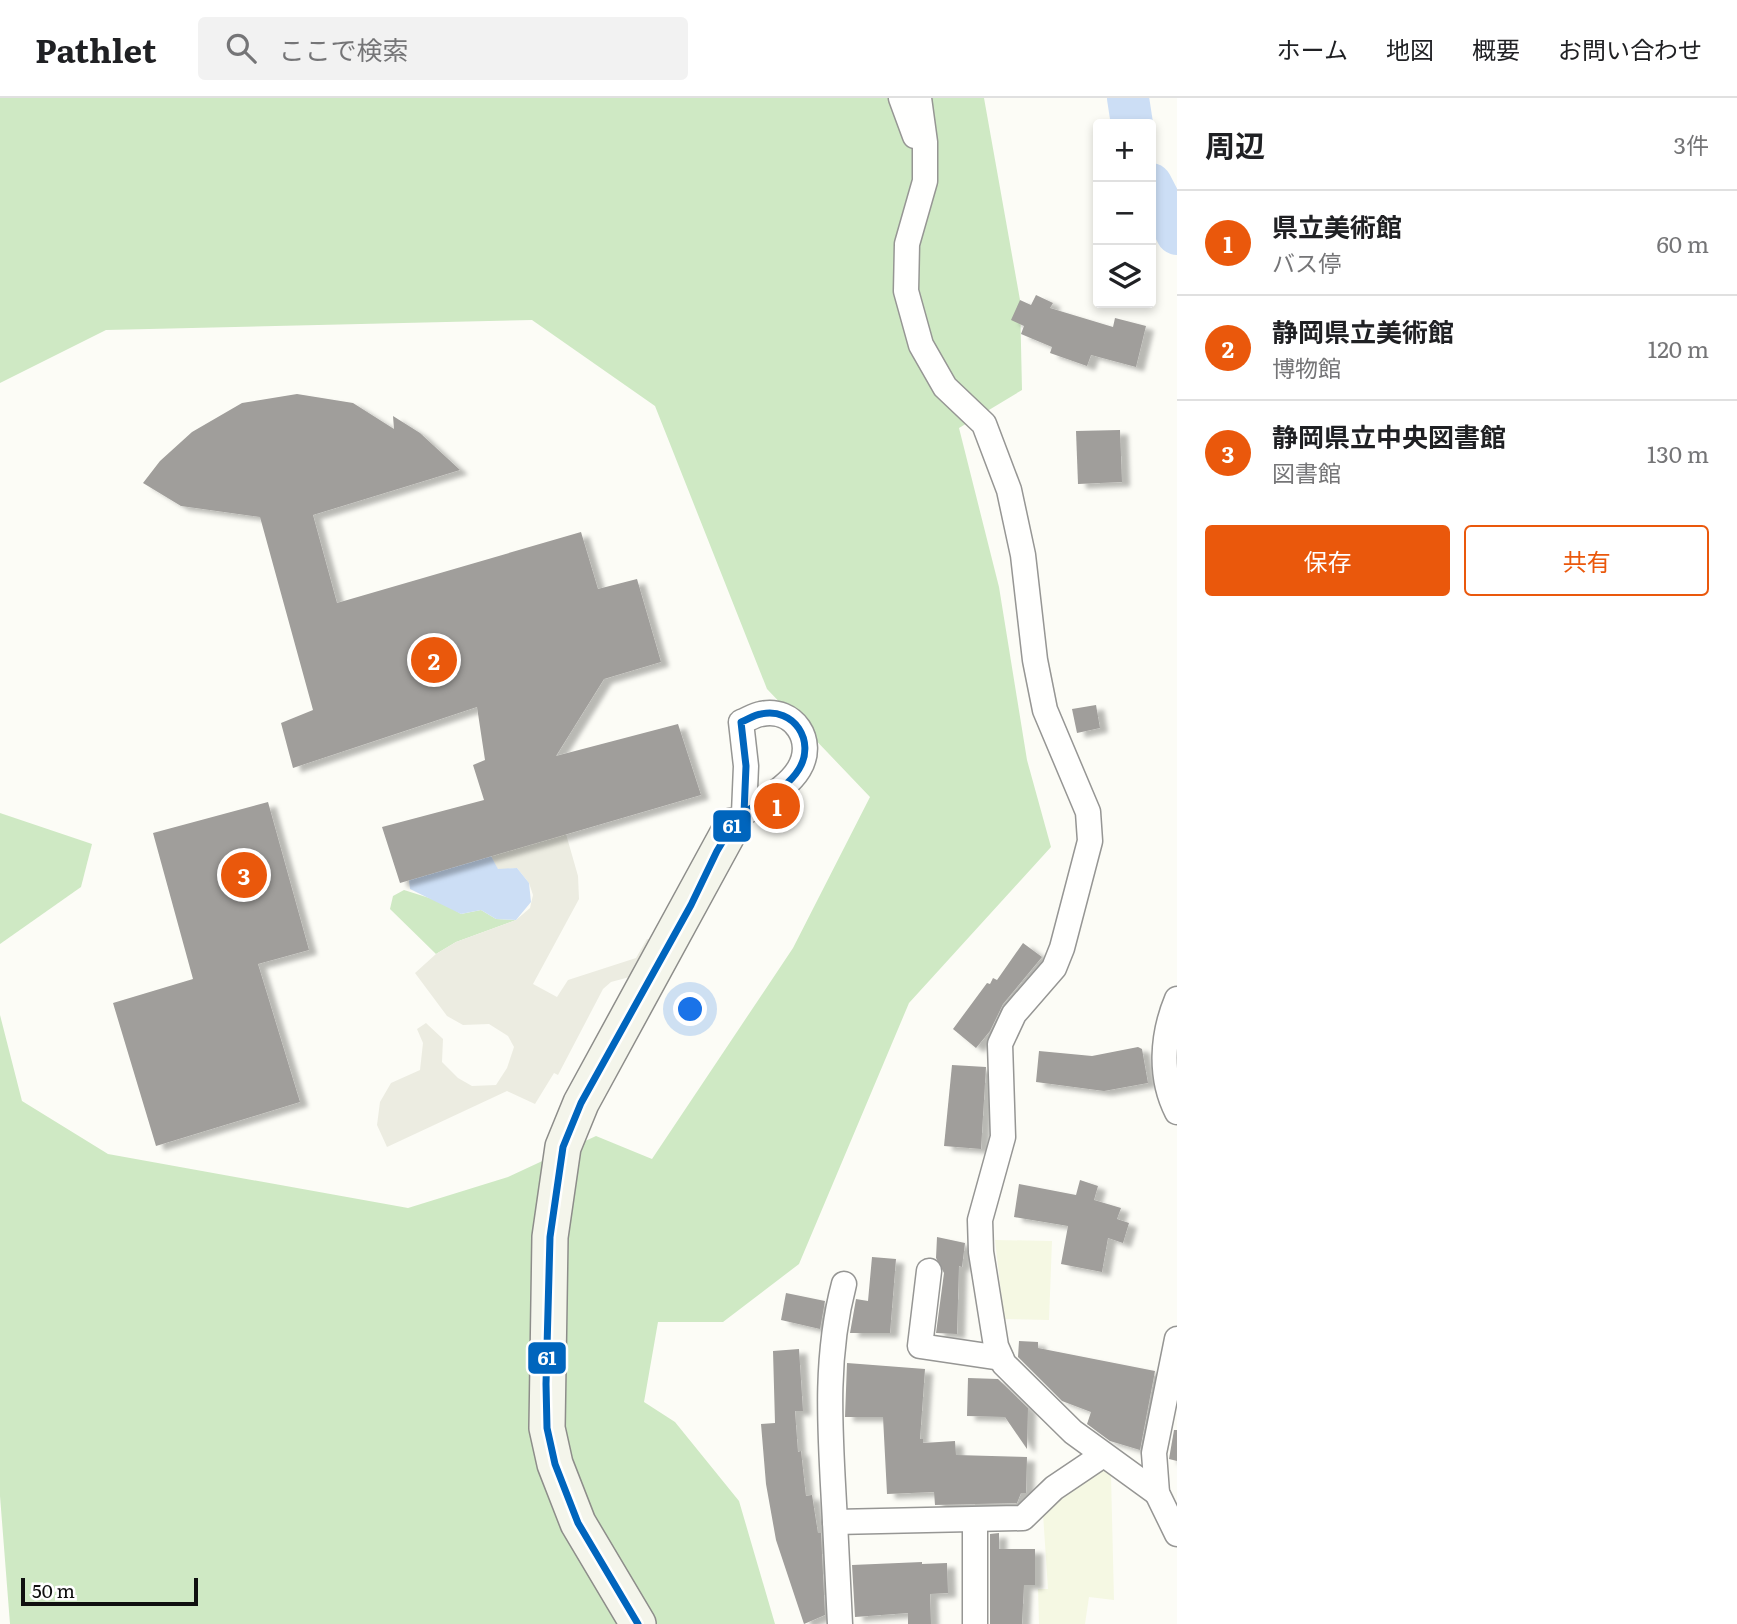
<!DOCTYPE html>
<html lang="ja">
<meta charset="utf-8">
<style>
:root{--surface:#fff;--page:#f2f2f2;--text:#202124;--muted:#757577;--line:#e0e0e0;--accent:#ea580c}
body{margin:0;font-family:Literata,"Noto Sans JP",serif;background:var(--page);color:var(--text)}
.controls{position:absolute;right:21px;top:21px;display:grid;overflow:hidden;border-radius:7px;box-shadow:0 4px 10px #0003}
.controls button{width:63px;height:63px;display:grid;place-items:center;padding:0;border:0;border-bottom:2px solid var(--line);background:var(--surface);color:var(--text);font:35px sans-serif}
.scale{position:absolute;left:21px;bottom:18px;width:177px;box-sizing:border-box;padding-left:7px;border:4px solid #101010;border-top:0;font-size:19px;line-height:24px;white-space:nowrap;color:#101010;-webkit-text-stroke:5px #fff;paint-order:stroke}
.you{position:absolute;left:691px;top:912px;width:24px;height:24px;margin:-18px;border:5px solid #fff;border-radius:50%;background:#1a73e8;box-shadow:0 0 0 10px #1a73e833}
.badge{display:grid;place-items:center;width:46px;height:46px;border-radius:50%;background:var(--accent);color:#fff;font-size:23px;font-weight:700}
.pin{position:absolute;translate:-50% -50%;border:4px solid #fff;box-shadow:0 2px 7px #0006}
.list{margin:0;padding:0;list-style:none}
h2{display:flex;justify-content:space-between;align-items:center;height:91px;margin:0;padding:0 28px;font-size:30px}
h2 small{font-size:23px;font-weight:400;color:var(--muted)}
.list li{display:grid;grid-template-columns:46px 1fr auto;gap:21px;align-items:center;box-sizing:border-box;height:105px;padding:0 28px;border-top:2px solid var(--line)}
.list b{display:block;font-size:26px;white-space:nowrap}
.list p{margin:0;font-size:23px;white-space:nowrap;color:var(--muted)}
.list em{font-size:23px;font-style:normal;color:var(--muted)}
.actions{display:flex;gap:14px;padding:21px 28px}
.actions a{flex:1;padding:16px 0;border:2px solid var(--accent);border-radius:7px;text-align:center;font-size:24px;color:var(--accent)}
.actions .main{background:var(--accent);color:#fff}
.icon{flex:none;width:38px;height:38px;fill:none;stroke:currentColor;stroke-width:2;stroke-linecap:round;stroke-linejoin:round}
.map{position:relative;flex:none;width:1177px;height:1526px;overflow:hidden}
header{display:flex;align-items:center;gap:42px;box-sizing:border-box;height:98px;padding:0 35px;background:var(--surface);border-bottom:2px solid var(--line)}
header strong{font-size:33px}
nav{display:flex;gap:38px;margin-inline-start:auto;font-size:24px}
.search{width:490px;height:63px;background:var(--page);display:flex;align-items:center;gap:18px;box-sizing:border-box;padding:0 24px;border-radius:7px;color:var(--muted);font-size:26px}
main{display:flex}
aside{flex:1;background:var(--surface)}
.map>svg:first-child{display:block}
.farmland{fill:#f5f8e3}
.forest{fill:#cfe9c4}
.plaza{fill:#ecece1}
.water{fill:#ccdef5}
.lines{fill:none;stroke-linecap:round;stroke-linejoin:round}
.river{stroke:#ccdef5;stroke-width:42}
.building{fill:#a09e9b;filter:url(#shadow)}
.street-casing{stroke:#969694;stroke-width:27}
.secondary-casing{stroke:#8d8d8a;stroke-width:38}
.street{stroke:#fffffe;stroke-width:24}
.secondary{stroke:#f4f5eb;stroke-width:35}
.bus-1-casing{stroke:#fff;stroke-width:12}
.bus-1{stroke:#0065bd;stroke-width:7}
.line-badge{stroke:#fff;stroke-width:2.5}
.badge-label{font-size:19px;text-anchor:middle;font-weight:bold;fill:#fff}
</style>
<header>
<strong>Pathlet</strong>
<div class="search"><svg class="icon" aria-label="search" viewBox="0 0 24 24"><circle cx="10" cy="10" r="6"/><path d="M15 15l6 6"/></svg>ここで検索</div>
<nav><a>ホーム</a><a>地図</a><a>概要</a><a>お問い合わせ</a></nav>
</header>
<main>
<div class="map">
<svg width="1177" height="1526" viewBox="0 0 1177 1526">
<defs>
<filter id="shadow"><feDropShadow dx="8" dy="4.5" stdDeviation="2" flood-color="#0004"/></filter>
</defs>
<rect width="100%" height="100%" fill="#fcfcf6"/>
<g class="farmland">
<path d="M 995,1142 L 1052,1143 L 1049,1222 L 1004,1221 Z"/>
<path d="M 1101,1369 L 1111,1377 L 1114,1502 L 1089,1499 L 1085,1526 L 1039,1526 L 1038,1491 L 1048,1491 L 1043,1416 L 1059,1399 Z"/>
</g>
<g class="forest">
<path d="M 0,0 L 984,0 L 1020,202 L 1022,292 L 959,330 L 999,489 L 1027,662 L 1051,749 L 909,905 L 799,1166 L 723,1224 L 658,1224 L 644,1304 L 675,1324 L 739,1403 L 775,1526 L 10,1526 L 0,1398 L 0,917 L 22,1003 L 108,1056 L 408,1110 L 508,1079 L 596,1038 L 652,1061 L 793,850 L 870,699 L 767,591 L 655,308 L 532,222 L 106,232 L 0,285 Z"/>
<path d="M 0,715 L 92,746 L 81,789 L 0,846 Z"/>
<path d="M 404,792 L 442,804 L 461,816 L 481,812 L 496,821 L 516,822 L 456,844 L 436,856 L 390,811 L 393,798 Z"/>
</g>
<path class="plaza" d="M 566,736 L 578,778 L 579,801 L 533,886 L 557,899 L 568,882 L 636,860 L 647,841 L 658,843 L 637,877 L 611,884 L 603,891 L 558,977 L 554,975 L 535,1006 L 507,993 L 387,1049 L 377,1027 L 380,1004 L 391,985 L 420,972 L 423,945 L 417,931 L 426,925 L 443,941 L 442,964 L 458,980 L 472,988 L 496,987 L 507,970 L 514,949 L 508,938 L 489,926 L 463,927 L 447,918 L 415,875 L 436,856 L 456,844 L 516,822 L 530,810 L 533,797 L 529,785 L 517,770 L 498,772 L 491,758 Z"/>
<path class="water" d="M 491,758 L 498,771 L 517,770 L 529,785 L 531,804 L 516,822 L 496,821 L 481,812 L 461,816 L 410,791 L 409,782 Z"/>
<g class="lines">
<g class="river">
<path d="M 1128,0 L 1132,26"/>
<path d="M 1151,86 L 1177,136"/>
</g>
</g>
<g class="building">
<path d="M 1036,197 L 1053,205 L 1050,210 L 1113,229 L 1115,220 L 1146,228 L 1136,269 L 1091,257 L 1087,268 L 1050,255 L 1052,249 L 1021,236 L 1024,228 L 1011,222 L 1020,202 L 1031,207 Z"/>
<path d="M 297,296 L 353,305 L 394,331 L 393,318 L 420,335 L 460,372 L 313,417 L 337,505 L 581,434 L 598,491 L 637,481 L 661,564 L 604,581 L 556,658 L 678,626 L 701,697 L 400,785 L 382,729 L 484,702 L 473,667 L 485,662 L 477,609 L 293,670 L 281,625 L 313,612 L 260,419 L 181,408 L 143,385 L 160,363 L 192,334 L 242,305 Z"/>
<path d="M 1120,332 L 1122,384 L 1078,386 L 1076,333 Z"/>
<path d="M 1096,607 L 1100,630 L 1077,635 L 1072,611 Z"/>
<path d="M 268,704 L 309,852 L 258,866 L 300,1004 L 156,1048 L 113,905 L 193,881 L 153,735 Z"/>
<path d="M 1023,845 L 1042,859 L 1003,906 L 990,933 L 976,950 L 953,931 L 987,885 L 990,886 L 993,880 L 997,882 Z"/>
<path d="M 1138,949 L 1142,951 L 1148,985 L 1104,993 L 1036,984 L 1039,953 L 1092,958 Z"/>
<path d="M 952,967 L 986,969 L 981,1051 L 944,1048 Z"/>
<path d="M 1080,1082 L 1098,1088 L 1094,1102 L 1121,1110 L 1117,1121 L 1129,1125 L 1123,1145 L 1108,1140 L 1102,1174 L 1061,1166 L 1068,1128 L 1014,1119 L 1019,1086 L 1076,1097 Z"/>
<path d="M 937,1139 L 965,1145 L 962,1169 L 959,1168 L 957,1236 L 936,1235 L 944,1175 L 936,1160 Z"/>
<path d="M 872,1159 L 896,1161 L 890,1235 L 850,1235 L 856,1201 L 868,1203 Z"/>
<path d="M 786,1195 L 825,1203 L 820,1231 L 781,1222 Z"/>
<path d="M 1019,1243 L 1038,1244 L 1038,1250 L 1155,1273 L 1140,1352 L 1110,1343 L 1087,1326 L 1091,1314 L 1062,1303 L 1018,1259 Z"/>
<path d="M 799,1251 L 803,1313 L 795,1313 L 798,1354 L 801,1353 L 806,1398 L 812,1397 L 818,1435 L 821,1435 L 825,1517 L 804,1526 L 776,1442 L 766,1386 L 761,1326 L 775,1325 L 773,1253 Z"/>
<path d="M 847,1265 L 925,1271 L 920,1341 L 923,1341 L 923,1345 L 955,1343 L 956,1357 L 1027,1359 L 1026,1395 L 1021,1395 L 1017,1405 L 935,1407 L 934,1394 L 887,1396 L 883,1319 L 845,1319 Z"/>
<path d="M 968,1280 L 998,1281 L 1028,1310 L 1027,1351 L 1005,1319 L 967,1318 Z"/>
<path d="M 1174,1332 L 1177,1332 L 1177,1363 L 1169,1361 Z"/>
<path d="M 999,1435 L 999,1451 L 1035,1451 L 1035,1487 L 1024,1487 L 1022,1526 L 990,1526 L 990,1436 Z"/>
<path d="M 922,1464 L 922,1466 L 947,1465 L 948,1495 L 930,1496 L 931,1526 L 908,1526 L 908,1515 L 855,1519 L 852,1467 Z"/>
</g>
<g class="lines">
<defs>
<g id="street">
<path d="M 901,0 L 915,38"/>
<path d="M 919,0 L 925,44 L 925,83 L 907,146 L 906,193 L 921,247 L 945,289 L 984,326 L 1009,392 L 1023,457 L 1035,562 L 1045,612 L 1088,714 L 1090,743 L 1062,850 L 1054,870 L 1014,916 L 1000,946 L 1003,1039 L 980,1122 L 981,1154 L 996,1248 L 1004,1266 L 1073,1334 L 1157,1395"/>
<path d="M 732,728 L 744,715 L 746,668 L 741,624 C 747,622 754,617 761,616 C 794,609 816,643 799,671 C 787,691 762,702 744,715"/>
<path d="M 1177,901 C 1162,937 1159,979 1177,1014"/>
<path d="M 929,1173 L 920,1248 L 1001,1260"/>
<path d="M 1177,1241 L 1154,1355 L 1157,1395 L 1177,1436"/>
<path d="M 975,1423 L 975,1526"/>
<path d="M 835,1424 C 831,1343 823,1266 844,1186"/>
<path d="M 840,1526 L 835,1424 L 1023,1420 L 1054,1390 L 1103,1357"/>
</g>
<path id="secondary" d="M 638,1526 L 578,1425 L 555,1366 L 547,1330 L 550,1139 L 563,1049 L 581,1005 L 732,728"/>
</defs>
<use href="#street" class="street-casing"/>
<use href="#secondary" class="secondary-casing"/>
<use href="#street" class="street"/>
<use href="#secondary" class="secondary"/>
<defs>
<path id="bus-1" d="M 638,1526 L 578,1425 L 555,1366 L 547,1330 L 546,1286 L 550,1139 L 563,1049 L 581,1005 L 691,807 L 717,753 L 732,728 L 744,715 L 746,668 L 741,624 C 747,622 754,617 761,616 C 794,609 816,643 799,671 C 787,691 762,702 744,715"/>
</defs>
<use href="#bus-1" class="bus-1-casing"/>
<use href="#bus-1" class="bus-1"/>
</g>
<g class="line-badge">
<rect x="712" y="711" width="40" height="34" rx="7" fill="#0065bd"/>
<rect x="527" y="1243" width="40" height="34" rx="7" fill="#0065bd"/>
</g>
<g class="badge-label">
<text x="732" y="735">61</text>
<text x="547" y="1267">61</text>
</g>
</svg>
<div class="controls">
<button>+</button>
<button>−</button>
<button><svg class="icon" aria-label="layers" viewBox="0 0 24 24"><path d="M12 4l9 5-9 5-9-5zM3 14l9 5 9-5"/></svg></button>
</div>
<div class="scale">50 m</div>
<div class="you"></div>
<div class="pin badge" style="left:777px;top:708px">1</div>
<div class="pin badge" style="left:434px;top:562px">2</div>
<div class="pin badge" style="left:244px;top:777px">3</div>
</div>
<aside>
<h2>周辺<small>3件</small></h2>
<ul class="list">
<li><span class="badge">1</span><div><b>県立美術館</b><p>バス停</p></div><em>60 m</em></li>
<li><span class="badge">2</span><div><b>静岡県立美術館</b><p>博物館</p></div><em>120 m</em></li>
<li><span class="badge">3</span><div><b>静岡県立中央図書館</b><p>図書館</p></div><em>130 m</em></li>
</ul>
<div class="actions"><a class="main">保存</a><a>共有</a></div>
</aside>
</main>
